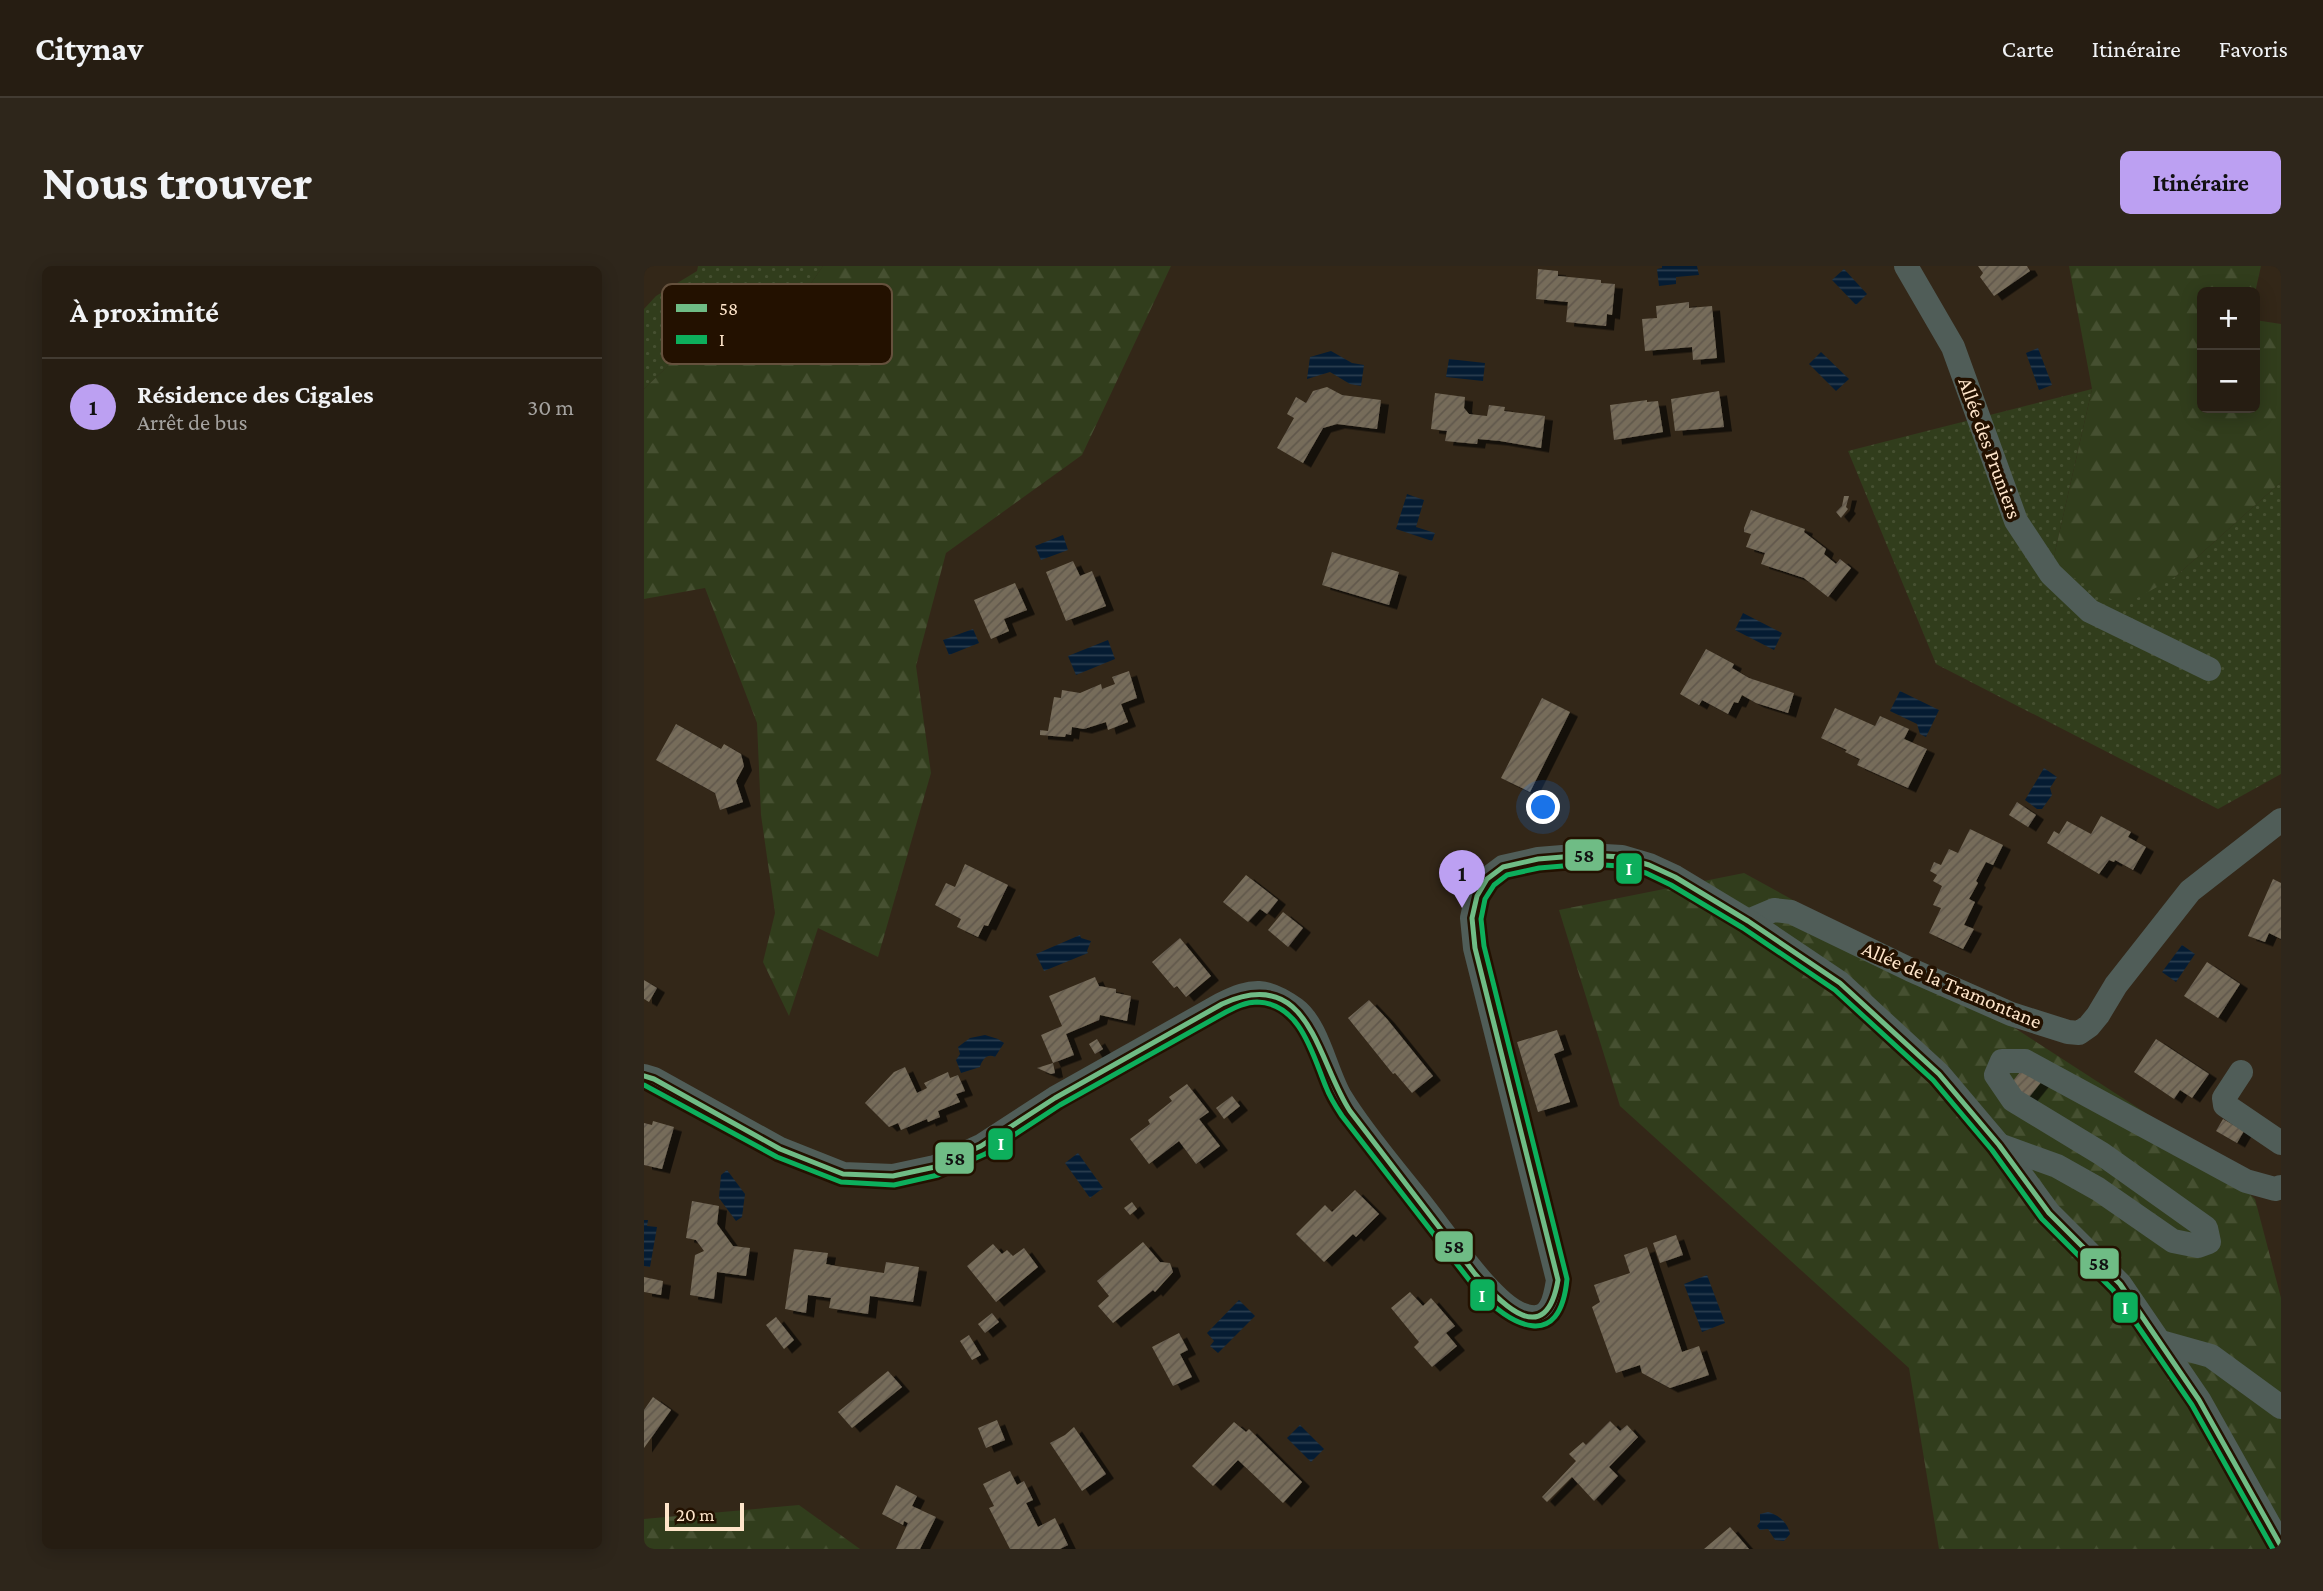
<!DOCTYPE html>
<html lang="fr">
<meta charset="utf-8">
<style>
:root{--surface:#261d12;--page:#2e261b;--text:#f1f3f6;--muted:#a4a29f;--line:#423b32;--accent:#bca0f2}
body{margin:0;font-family:"Crimson Pro",serif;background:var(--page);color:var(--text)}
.controls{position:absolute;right:21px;top:21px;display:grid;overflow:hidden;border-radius:10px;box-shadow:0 4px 18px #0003}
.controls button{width:63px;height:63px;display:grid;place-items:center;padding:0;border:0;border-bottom:2px solid var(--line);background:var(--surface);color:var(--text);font:35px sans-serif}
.scale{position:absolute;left:21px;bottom:18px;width:79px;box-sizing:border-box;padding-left:7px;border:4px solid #fee5ca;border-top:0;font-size:19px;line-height:24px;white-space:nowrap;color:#fee5ca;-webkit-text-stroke:5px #231100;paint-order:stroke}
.you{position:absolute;left:900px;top:542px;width:24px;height:24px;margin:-18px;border:5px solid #fff;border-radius:50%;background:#1a73e8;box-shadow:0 0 0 10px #1a73e833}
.badge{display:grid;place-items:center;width:46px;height:46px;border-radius:50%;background:var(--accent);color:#111;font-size:23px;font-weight:700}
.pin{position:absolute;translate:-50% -58px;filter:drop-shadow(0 2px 4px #0008)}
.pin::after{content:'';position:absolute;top:37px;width:24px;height:21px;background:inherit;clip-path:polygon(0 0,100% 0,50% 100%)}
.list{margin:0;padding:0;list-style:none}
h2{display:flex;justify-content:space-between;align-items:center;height:91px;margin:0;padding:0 28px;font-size:30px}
h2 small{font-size:23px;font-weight:400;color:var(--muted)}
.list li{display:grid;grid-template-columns:46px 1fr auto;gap:21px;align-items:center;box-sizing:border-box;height:98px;padding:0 28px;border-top:2px solid var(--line)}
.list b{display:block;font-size:26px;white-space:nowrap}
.list p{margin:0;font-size:23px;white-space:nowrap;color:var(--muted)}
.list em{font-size:23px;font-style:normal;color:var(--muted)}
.map{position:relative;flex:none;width:1637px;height:1283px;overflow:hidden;border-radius:10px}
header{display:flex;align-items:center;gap:42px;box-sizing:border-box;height:98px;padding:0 35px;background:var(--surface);border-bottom:2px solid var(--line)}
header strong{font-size:33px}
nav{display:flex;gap:38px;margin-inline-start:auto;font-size:24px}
.intro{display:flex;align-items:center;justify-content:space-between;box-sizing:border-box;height:168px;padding:0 42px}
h1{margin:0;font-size:49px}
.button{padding:18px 32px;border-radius:10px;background:var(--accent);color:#111;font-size:24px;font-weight:700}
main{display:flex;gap:42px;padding:0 42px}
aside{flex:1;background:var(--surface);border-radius:10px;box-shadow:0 4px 18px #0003}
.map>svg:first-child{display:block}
.grass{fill:url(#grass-dots)}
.forest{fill:url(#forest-firs)}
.water{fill:url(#water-rules)}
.building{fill:url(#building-hatch);filter:url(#shadow)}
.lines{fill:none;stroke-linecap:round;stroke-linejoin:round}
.minor{stroke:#505d58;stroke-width:24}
.bus-1-casing{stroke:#231100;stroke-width:10}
.bus-2-casing{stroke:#231100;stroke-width:10}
.bus-1{stroke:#6fbc85;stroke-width:5}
.bus-2{stroke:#0daf5c;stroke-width:5}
.labels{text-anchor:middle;stroke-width:7;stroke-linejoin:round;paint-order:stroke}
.street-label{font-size:21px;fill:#fee5ca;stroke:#231100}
.key{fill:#231100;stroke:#65513d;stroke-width:2}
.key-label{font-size:19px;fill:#fee5ca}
.line-badge{stroke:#231100;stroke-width:2.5}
.badge-label{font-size:19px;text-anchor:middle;font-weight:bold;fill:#fff}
.pale-badge-label{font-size:19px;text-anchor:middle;font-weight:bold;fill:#111}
</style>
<header>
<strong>Citynav</strong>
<nav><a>Carte</a><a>Itinéraire</a><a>Favoris</a></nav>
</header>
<div class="intro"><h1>Nous trouver</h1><a class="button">Itinéraire</a></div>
<main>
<aside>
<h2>À proximité<small></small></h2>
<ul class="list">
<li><span class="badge">1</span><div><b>Résidence des Cigales</b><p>Arrêt de bus</p></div><em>30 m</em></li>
</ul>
</aside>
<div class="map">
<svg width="1637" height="1283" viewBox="0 0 1637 1283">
<defs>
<pattern id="grass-dots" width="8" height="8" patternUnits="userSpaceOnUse" patternTransform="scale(1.75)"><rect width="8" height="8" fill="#313d1c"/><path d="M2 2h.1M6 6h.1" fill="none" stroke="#465031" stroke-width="1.8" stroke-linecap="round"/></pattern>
<pattern id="forest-firs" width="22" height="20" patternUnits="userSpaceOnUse" patternTransform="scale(1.75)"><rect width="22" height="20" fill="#313d1c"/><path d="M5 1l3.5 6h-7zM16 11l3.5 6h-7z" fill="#465031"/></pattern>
<pattern id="water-rules" width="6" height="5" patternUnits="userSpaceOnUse" patternTransform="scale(1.75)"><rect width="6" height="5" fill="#051c33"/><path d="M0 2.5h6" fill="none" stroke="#2a3d4f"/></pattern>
<pattern id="building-hatch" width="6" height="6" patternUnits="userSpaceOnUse" patternTransform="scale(1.75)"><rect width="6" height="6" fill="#766c5a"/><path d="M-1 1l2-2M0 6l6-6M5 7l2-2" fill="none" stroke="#61584c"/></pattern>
<filter id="shadow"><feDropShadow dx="8" dy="4.5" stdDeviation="0" flood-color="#0009"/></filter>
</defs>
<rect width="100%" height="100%" fill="#332718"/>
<g class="grass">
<path d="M 54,0 L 179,0 L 115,93 L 28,96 L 0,123 L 0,43 L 12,30 L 53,5 Z"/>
<path d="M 1448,123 L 1408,299 L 1531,311 L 1637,216 L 1637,508 L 1574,543 L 1292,398 L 1204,185 Z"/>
</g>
<g class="forest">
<path d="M 179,0 L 527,0 L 438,189 L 302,287 L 272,400 L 287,507 L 234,691 L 174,662 L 145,750 L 119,696 L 131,647 L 117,549 L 113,457 L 61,322 L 0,333 L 0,123 L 28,96 L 115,93 Z"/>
<path d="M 1425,0 L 1617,0 L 1611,27 L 1558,26 L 1558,142 L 1611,142 L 1611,54 L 1637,58 L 1637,216 L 1531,311 L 1479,340 L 1408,299 L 1448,123 Z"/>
<path d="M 1100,607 L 1309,722 L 1559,884 L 1611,933 L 1637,1032 L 1637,1283 L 1295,1283 L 1265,1102 L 976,840 L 915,644 Z"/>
<path d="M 155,1239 L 216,1283 L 0,1283 L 0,1253 Z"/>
</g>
<g class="water">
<path d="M 1018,0 L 1053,0 L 1055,9 L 1032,11 L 1032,18 L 1015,20 L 1013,3 L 1018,2 Z"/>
<path d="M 1200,3 L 1223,28 L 1212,39 L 1188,14 Z"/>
<path d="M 1394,82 L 1408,119 L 1395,124 L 1382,87 Z"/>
<path d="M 687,85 L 708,97 L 720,99 L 717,120 L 706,118 L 686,106 L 663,113 L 666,91 Z"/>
<path d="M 1177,86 L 1205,113 L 1192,125 L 1165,98 Z"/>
<path d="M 805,93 L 841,97 L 839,115 L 802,111 Z"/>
<path d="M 763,228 L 780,234 L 772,261 L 791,267 L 788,275 L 752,263 Z"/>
<path d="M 419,269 L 424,284 L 397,294 L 391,280 Z"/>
<path d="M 1099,347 L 1138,367 L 1130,384 L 1091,364 Z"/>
<path d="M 329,363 L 335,377 L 305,389 L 299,374 Z"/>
<path d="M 464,374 L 471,393 L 432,409 L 424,390 Z"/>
<path d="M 1256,425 L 1295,444 L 1282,471 L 1276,468 L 1273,458 L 1246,445 Z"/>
<path d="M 1400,502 L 1413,511 L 1406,522 L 1408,529 L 1398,543 L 1393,543 L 1381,534 Z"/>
<path d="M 436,669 L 437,672 L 447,675 L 443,685 L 444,687 L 400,705 L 392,688 Z"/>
<path d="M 1538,679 L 1551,688 L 1532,716 L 1518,706 Z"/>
<path d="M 341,769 L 354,773 L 360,777 L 351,791 C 343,787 338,794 336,801 L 317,807 L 312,794 L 316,788 L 314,781 L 326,772 Z"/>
<path d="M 434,887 L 459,922 L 446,932 L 421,897 Z"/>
<path d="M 83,904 L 101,928 L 98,951 L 92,955 L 75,932 L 77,909 Z"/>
<path d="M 0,954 L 4,954 L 3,960 L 13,961 L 6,1001 L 0,1000 Z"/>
<path d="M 1063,1009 L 1081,1057 L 1058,1066 L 1040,1018 Z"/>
<path d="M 595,1034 L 611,1050 L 574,1087 L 566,1080 L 570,1075 L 563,1067 Z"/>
<path d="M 656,1159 L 680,1183 L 667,1196 L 643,1172 Z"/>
<path d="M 1124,1246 C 1135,1249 1144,1257 1146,1268 L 1140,1275 L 1131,1274 L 1124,1263 L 1116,1264 L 1113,1260 L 1116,1256 L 1116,1248 Z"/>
</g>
<g class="building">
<path d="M 1334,0 L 1383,0 L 1386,5 L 1350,30 L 1336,11 L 1339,7 Z"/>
<path d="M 894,3 L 914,5 L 914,10 L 957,14 L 957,17 L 971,18 L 968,49 L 963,48 L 962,60 L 922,56 L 924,36 L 892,33 Z"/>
<path d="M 1045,36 L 1045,42 L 1068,40 L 1073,92 L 1049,94 L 1048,81 L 1001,85 L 998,53 L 1013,52 L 1012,40 Z"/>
<path d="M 683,121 L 698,129 L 737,134 L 733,163 L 693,158 L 679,162 L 659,197 L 633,182 L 650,152 L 643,148 L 652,131 L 662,137 L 669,125 Z"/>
<path d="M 1075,125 L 1080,161 L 1031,165 L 1027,133 Z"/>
<path d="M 791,127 L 821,131 L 820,142 L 825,148 L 843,150 L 845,139 L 861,141 L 860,145 L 901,150 L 897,182 L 856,175 L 834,173 L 833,178 L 801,175 L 803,165 L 787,163 Z"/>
<path d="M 1003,134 L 1003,136 L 1014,135 L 1019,166 L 970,174 L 966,139 Z"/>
<path d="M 1200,230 L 1205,230 L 1202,241 L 1204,243 L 1197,252 L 1192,246 L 1198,240 Z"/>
<path d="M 1107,244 L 1161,263 L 1160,266 L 1182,283 L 1180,288 L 1192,298 L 1196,293 L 1207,302 L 1184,331 L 1160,312 L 1117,298 L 1121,287 L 1102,281 L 1107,268 L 1100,266 L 1100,262 Z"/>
<path d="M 688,286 L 755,306 L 745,339 L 678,319 Z"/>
<path d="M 429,295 L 436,310 L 448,305 L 462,340 L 422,355 L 402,306 Z"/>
<path d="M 371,317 L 383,344 L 360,353 L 365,365 L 347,373 L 330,334 Z"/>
<path d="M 1062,383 L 1090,398 L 1088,402 L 1105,412 L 1150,427 L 1144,447 L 1112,437 L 1098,429 L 1094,437 L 1090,436 L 1084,448 L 1058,434 L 1055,439 L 1036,428 Z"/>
<path d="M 485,405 L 493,432 L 477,438 L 484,456 L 464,464 L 462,456 L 440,463 L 428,461 L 427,469 L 422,468 L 421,471 L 396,469 L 396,464 L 404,465 L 410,431 L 417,432 L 418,424 L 436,427 L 457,418 L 458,423 L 471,418 L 468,411 Z"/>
<path d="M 898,432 L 926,446 L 886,526 L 857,512 Z"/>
<path d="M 1191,442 L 1231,460 L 1236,450 L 1265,463 L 1260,473 L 1283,483 L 1264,522 L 1213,499 L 1216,493 L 1201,486 L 1203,484 L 1177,472 Z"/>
<path d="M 32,458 L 77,483 L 80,478 L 97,488 L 100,500 L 92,515 L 99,536 L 76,544 L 71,527 L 12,494 Z"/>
<path d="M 1373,536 L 1392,549 L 1384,561 L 1365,549 Z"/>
<path d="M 1457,550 L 1487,566 L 1484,571 L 1502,581 L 1489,604 L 1471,594 L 1470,596 L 1465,594 L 1455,608 L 1403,577 L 1410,565 L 1415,568 L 1423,555 L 1447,568 Z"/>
<path d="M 1326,563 L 1359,579 L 1349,599 L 1342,596 L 1332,615 L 1334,617 L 1325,633 L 1331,636 L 1320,659 L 1330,663 L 1319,683 L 1285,667 L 1297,642 L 1289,639 L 1298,620 L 1289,615 L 1293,609 L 1286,605 L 1290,596 L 1297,599 L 1305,583 L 1314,587 Z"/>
<path d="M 321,598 L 364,619 L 344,660 L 340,659 L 334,671 L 313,661 L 317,653 L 291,639 L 302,617 L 311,621 Z"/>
<path d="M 602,609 L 634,634 L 623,648 L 616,643 L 604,656 L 579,636 Z"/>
<path d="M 1629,613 L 1637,617 L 1637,673 L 1625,667 L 1621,676 L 1604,670 Z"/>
<path d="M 639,646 L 659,662 L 644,681 L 624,664 Z"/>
<path d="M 536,672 L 567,710 L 542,731 L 533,720 L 530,722 L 508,696 Z"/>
<path d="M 1563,696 L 1596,718 L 1574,752 L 1540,730 Z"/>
<path d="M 451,711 L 455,720 L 472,723 L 472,727 L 487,730 L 483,755 L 456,749 L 455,754 L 422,768 L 430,789 L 409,797 L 397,769 L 418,760 L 405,730 Z"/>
<path d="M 0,714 L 13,722 L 5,736 L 0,733 Z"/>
<path d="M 725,734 L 743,753 L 789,810 L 768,827 L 751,807 L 749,808 L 704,752 Z"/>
<path d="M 913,764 L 920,784 L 910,788 L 926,836 L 894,846 L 873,776 Z"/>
<path d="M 453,773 L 459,783 L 451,788 L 445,778 Z"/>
<path d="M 1512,773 L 1565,808 L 1548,832 L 1536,824 L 1530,833 L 1490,806 Z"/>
<path d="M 409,797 L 411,807 L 407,808 L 393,802 Z"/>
<path d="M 1381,800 L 1398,815 L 1382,835 L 1364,821 Z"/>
<path d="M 261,801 L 273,827 L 283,822 L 280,817 L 304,806 L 306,812 L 314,809 L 321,825 L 312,828 L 316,836 L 294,845 L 296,851 L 284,856 L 283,853 L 257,864 L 254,857 L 245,861 L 221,837 L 250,806 Z"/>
<path d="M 543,818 L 565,846 L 555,853 L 576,880 L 552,898 L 535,875 L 505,898 L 486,873 L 506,858 L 504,854 L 528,835 L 525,831 Z"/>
<path d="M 588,830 L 596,840 L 580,853 L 572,842 Z"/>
<path d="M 1579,853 L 1600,865 L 1593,877 L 1572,865 Z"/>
<path d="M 9,855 L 30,861 L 18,903 L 0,899 L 0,857 L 8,859 Z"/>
<path d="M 711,924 L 735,948 L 712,971 L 709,968 L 680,996 L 652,968 L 681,939 L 688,946 Z"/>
<path d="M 48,935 L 75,940 L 73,958 L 89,980 L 106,982 L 102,1010 L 73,1006 L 70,1033 L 46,1029 L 51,989 L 60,985 L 52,974 L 42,972 Z"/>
<path d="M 488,936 L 493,943 L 486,949 L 480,942 Z"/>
<path d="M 1032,969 L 1039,989 L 1016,997 L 1009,977 Z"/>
<path d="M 499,976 L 516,996 L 526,997 L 529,1006 L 511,1026 L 509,1024 L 469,1057 L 454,1040 L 465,1030 L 453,1015 Z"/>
<path d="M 349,978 L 358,988 L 363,984 L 369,990 L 380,982 L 394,1001 L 352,1036 L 323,1000 Z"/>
<path d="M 1003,981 L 1038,1086 L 1055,1080 L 1065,1109 L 1026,1122 L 998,1107 L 996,1099 L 972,1107 L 948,1041 L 956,1036 L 950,1019 L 986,1007 L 980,989 Z"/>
<path d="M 150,983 L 184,987 L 182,998 L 192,1000 L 240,1007 L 242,996 L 275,1001 L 269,1036 L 226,1030 L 224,1048 L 185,1042 L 187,1032 L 164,1029 L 162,1047 L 141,1043 Z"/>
<path d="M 0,1011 L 19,1015 L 17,1029 L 0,1026 Z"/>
<path d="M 766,1026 L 779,1040 L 787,1032 L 811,1060 L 802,1067 L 813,1080 L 788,1101 L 770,1081 L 775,1076 L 747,1042 Z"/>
<path d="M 348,1047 L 355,1056 L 341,1067 L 334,1058 Z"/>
<path d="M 132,1051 L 150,1074 L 140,1083 L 122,1059 Z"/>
<path d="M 535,1067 L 544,1084 L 536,1088 L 548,1111 L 529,1120 L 508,1081 Z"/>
<path d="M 325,1069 L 337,1089 L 328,1094 L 316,1075 Z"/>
<path d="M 244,1105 L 258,1121 L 208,1162 L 194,1146 Z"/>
<path d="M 9,1131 L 27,1144 L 0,1182 L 0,1144 Z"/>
<path d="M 353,1154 L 361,1174 L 342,1182 L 334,1162 Z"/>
<path d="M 966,1155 L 976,1165 L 983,1159 L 994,1171 L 965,1201 L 974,1210 L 950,1235 L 928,1211 L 903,1236 L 898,1231 L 932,1195 L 925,1188 L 939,1176 L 942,1179 Z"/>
<path d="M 590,1156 L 602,1166 L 605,1163 L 658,1216 L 639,1237 L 594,1194 L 569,1220 L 548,1200 Z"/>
<path d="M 430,1161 L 462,1208 L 438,1225 L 406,1177 L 421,1169 Z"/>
<path d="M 366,1205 L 373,1219 L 380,1215 L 389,1234 L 382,1237 L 394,1261 L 411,1252 L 424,1279 L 416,1283 L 366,1283 L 345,1242 L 350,1240 L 339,1218 Z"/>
<path d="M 252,1219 L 273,1230 L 268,1240 L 292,1251 L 276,1283 L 252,1283 L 264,1257 L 260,1255 L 259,1259 L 238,1248 Z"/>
<path d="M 1086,1261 L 1105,1283 L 1060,1283 Z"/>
</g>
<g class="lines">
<g class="minor">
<path d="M 1262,0 L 1309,81 L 1372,255 L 1407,308 L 1446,345 L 1565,403"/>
<path d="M 1104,655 L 1130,644 L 1147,646 L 1267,704 L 1367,748 L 1424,766 L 1435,767 L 1445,760 L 1454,749 L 1472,719 L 1546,625 L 1637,554"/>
<path d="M 1597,806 L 1580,832 L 1581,839 L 1637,877"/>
<path d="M 0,810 L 10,813 L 136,883 L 199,908 L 249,910 L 291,901 L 337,880 L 411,832 L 578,738 C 609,723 622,722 651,743 C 674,760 682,807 697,832 C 719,868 748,901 774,934 C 796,962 817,992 840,1018 C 851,1030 866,1046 882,1050 C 907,1057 911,1033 914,1014 L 831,682 L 828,652 L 833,630 L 843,613 L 859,601 L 894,593 L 943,589 L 978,591 L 1005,599 L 1031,611 L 1104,655 L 1196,717 L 1295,808 L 1355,879 L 1405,947 L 1476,1018 L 1555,1134 L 1637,1280"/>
<path d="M 1355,879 L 1413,900 L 1454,923 L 1529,975 L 1554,980 L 1565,976 L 1562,962 L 1458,888 L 1369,834 L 1352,809 L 1358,795 L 1381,795 L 1602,915 L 1631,923 L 1637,921"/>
<path d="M 1517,1076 L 1567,1090 L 1637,1141"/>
</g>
<defs>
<path id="bus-1" d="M 0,810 L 10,813 L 136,883 L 199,908 L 249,910 L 291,901 L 337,880 L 411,832 L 578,738 C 666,698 672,793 706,845 L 831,1008 C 858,1039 902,1084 914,1014 L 831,682 L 828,652 L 833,630 L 843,613 L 859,601 L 894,593 L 943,589 L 978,591 L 1005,599 L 1031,611 L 1104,655 L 1196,717 L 1295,808 L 1355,879 L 1405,947 L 1476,1018 L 1555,1134 L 1637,1280"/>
<path id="bus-2" d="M 0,819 L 133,891 L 197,916 L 250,919 L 294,909 L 341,888 L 416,839 L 582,746 C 592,741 602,736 613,736 C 657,737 669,790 682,821 C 686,832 692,841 698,850 L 833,1024 C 868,1061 916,1086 923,1013 L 840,680 L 837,653 L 841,633 L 850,619 L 863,609 L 895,602 L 943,598 L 976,600 L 1002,607 L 1027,619 L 1099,662 L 1191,724 L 1289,814 L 1348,884 L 1398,953 L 1469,1024 L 1548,1139 L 1629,1283"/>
</defs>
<use href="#bus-1" class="bus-1-casing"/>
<use href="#bus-2" class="bus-2-casing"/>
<use href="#bus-1" class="bus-1"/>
<use href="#bus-2" class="bus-2"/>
</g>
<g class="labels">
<g class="street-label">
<text transform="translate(1346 182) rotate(70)" y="7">Allée des Pruniers</text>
<text transform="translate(1308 719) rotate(23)" y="7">Allée de la Tramontane</text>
</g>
</g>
<rect x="18" y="18" width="230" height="80" rx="10" class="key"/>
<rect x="32" y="38" width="31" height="8" fill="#6fbc85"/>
<rect x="32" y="69" width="31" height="9" fill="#0daf5c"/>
<g class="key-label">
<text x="75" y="49">58</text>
<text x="75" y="80">I</text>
</g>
<g class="line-badge">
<rect x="920" y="572" width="41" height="34" rx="7" fill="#6fbc85"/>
<rect x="971" y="586" width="28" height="33" rx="7" fill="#0daf5c"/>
<rect x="343" y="861" width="27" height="34" rx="7" fill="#0daf5c"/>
<rect x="290" y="875" width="41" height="34" rx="7" fill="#6fbc85"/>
<rect x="790" y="964" width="40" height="33" rx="7" fill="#6fbc85"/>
<rect x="1435" y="981" width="41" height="33" rx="7" fill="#6fbc85"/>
<rect x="825" y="1012" width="27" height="34" rx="7" fill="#0daf5c"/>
<rect x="1468" y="1025" width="27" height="33" rx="7" fill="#0daf5c"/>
</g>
<g class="badge-label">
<text x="985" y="609">I</text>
<text x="357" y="884">I</text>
<text x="838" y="1036">I</text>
<text x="1481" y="1048">I</text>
</g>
<g class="pale-badge-label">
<text x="940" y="596">58</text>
<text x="311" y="899">58</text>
<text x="810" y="987">58</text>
<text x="1455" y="1004">58</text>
</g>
</svg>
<div class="controls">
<button>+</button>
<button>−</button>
</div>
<div class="scale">20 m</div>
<div class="you"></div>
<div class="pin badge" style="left:818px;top:642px">1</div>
</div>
</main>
